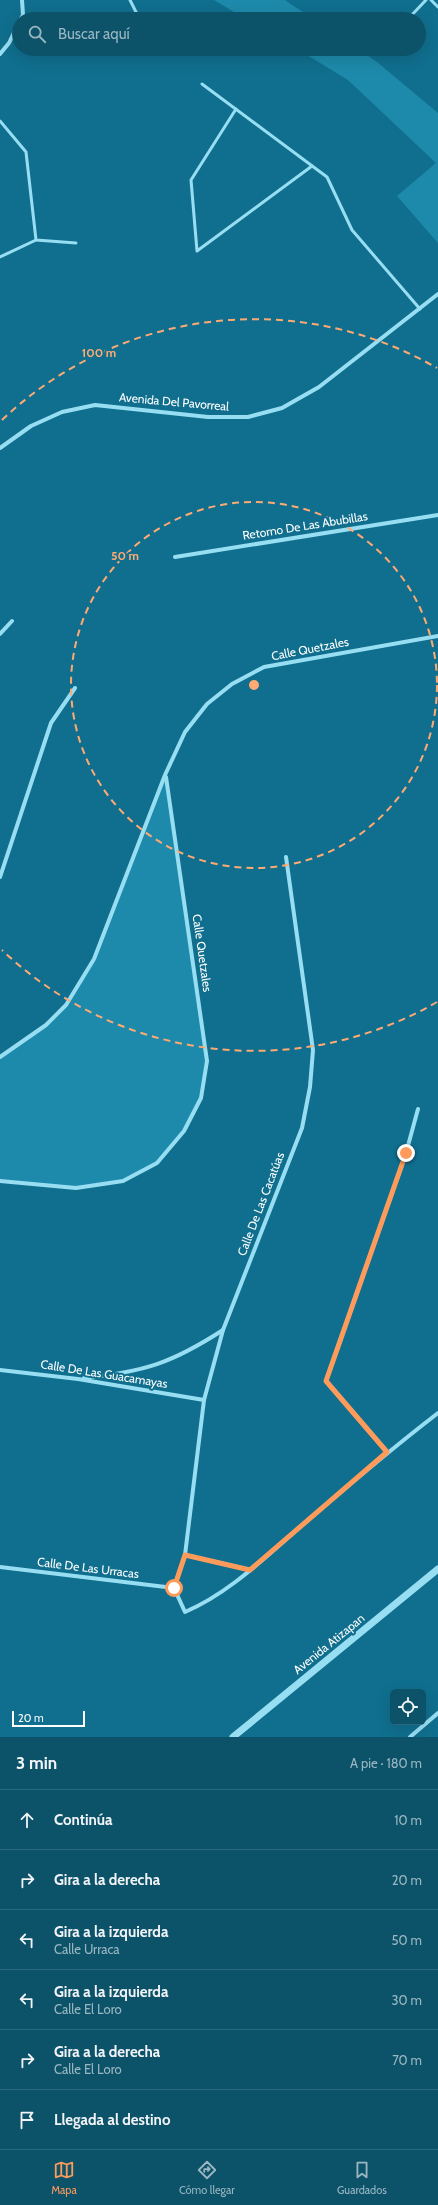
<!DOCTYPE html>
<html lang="es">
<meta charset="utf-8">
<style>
:root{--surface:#0c536a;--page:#1a5d72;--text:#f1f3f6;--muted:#9ab6c1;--line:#2c697e;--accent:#ff9b5a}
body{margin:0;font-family:Cabin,sans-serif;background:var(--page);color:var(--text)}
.controls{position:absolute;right:12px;bottom:12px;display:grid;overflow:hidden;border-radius:6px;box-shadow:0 4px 16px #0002}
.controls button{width:36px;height:36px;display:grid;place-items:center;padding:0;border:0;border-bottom:1px solid var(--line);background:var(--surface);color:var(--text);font:20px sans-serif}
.scale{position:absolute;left:12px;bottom:10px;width:73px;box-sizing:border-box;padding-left:4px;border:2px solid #fff;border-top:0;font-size:11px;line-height:14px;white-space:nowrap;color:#fff;-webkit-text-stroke:3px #106f8e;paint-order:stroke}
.stop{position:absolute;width:12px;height:12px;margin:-9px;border:3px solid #ff9b5a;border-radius:50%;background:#fff}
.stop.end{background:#ff9b5a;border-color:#fff;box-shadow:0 1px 4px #0008}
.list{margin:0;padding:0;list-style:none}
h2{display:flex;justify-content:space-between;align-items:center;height:52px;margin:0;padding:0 16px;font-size:17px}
h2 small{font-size:13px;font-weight:400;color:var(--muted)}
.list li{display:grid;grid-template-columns:26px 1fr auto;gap:12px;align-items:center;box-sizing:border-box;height:60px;padding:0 16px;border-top:1px solid var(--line)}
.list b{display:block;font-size:15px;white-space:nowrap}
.list p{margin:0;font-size:13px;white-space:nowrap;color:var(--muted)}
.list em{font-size:13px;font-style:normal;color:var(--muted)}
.icon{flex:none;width:22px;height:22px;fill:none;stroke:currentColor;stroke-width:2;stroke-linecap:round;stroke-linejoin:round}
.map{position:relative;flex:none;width:438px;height:1737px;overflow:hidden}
.search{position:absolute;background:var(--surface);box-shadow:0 4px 16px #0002;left:12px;right:12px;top:12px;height:44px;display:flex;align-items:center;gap:10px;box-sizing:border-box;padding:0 14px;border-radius:22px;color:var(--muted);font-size:15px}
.sheet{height:412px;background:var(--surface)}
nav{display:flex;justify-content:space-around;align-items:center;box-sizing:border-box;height:56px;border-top:1px solid var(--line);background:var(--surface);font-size:11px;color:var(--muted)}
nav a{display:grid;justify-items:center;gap:2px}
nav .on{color:var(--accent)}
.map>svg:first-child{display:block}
.green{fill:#1e8aab}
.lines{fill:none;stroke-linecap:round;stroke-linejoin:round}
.service{stroke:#98def3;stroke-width:3}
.minor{stroke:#98def3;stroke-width:4}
.tertiary{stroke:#98def3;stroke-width:7}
.route{stroke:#ff9b5a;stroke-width:5}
.ring{fill:none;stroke:#ffaa73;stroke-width:2;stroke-dasharray:7 5}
.labels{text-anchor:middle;stroke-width:4;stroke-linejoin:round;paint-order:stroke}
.street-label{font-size:12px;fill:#fff;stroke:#106f8e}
.centre{fill:#ffaa73;stroke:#106f8e;stroke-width:2}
.ring-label{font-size:12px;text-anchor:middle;font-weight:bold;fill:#ffaa73;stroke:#106f8e;stroke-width:4;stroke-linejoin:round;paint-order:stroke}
</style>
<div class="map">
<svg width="438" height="1737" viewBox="0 0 438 1737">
<rect width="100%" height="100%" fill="#106f8e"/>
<g class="green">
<path d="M 214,0 L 285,0 L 313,19 L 246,19 Z"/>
<path d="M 297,49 L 358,49 L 377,62 L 438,113 L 438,243 L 397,196 L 436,163 L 348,80 Z"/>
<path d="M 165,775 L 207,1061 L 201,1098 L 184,1131 L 157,1163 L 123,1181 L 76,1188 L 0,1181 L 0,1057 L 46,1025 L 66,1005 L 94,959 Z"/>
</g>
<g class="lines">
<g class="service">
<path d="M 130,0 L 137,14"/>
<path d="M 431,0 L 438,7"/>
<path d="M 408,19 L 426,0"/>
<path d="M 202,84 L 327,177 L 352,230 L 420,309"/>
<path d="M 236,109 L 191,180 L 197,251 L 312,166"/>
<path d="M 0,121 L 26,152 L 36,240 L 76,243"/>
<path d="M 0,257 L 36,240"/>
</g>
<g class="minor">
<path d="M 21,19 L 23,15 L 22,0"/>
<path d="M 0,54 L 9,43 L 19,22"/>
<path d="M 0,448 L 31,426 L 62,412 L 95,405 L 208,417 L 248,417 L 282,408 L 319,387 L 438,294"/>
<path d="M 175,557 L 438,515"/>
<path d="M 0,634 L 12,621"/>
<path d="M 0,877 L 51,723 L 75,688"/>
<path d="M 0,1057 L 46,1025 L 66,1005 L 94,959 L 165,775 L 185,732 L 207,704 L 232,684 L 264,667 L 438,636"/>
<path d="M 0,1181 L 76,1188 L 123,1181 L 157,1163 L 184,1131 L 201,1098 L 207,1061 L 166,777"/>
<path d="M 0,1370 L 78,1379 L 204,1400"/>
<path d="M 84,1378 C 144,1372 172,1363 223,1330"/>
<path d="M 387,1452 L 326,1381 L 406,1153 L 418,1109"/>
<path d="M 185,1555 L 204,1400 L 223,1330 L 302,1128 L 310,1087 L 313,1050 L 286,857"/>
<path d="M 0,1567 L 174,1588"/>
<path d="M 250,1570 L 185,1555 L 174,1588 L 185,1612 C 229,1593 263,1559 299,1528 C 345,1488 390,1450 438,1413"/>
<path d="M 410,1737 L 438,1713"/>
</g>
<path class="tertiary" d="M 233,1737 L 438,1569"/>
</g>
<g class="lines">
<path class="route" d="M 174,1588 L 185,1555 L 250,1570 L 387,1452 L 326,1381 L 406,1153"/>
</g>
<g class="ring">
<circle cx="254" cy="685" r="183"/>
<path d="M437 1002A366 366 0 0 1 2 950M2 420A366 366 0 0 1 437 368"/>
</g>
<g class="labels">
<g class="street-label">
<text transform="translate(174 402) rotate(5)" y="4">Avenida Del Pavorreal</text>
<text transform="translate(305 526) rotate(-9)" y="4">Retorno De Las Abubillas</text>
<text transform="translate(310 649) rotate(-11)" y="4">Calle Quetzales</text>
<text transform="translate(202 953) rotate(82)" y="4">Calle Quetzales</text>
<text transform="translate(261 1204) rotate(-69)" y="4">Calle De Las Cacatúas</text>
<text transform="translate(104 1374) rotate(9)" y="4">Calle De Las Guacamayas</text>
<text transform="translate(88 1568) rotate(7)" y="4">Calle De Las Urracas</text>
<text transform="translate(329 1644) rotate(-39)" y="4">Avenida Atizapan</text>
</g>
</g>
<circle cx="254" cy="685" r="6" class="centre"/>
<g class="ring-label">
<text x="99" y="357">100 m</text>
<text x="125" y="560">50 m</text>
</g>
</svg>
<div class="controls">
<button><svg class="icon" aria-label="locate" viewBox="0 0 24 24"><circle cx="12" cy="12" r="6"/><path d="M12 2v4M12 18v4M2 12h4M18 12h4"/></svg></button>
</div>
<div class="scale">20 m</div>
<div class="stop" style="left:174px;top:1588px"></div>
<div class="stop end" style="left:406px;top:1153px"></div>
<div class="search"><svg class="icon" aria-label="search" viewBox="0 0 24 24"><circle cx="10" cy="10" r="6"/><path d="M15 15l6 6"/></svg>Buscar aquí</div>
</div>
<section class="sheet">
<h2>3 min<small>A pie · 180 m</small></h2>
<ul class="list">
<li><svg class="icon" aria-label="ahead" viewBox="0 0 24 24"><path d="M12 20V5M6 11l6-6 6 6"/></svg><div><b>Continúa</b></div><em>10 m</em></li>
<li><svg class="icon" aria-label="right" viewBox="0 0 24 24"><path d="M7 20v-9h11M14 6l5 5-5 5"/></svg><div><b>Gira a la derecha</b></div><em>20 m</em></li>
<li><svg class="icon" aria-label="left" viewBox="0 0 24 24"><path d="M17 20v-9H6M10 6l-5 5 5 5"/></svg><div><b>Gira a la izquierda</b><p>Calle Urraca</p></div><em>50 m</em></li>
<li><svg class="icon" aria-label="left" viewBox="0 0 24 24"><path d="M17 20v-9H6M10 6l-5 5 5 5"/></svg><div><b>Gira a la izquierda</b><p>Calle El Loro</p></div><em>30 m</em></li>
<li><svg class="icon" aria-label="right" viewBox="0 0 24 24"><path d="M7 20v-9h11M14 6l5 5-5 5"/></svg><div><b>Gira a la derecha</b><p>Calle El Loro</p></div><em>70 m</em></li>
<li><svg class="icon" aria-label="arrive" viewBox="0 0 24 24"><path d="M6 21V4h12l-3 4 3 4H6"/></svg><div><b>Llegada al destino</b></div></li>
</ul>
</section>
<nav>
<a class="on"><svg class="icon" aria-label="map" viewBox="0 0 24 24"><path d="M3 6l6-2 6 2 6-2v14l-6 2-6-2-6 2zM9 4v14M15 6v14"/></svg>Mapa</a>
<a><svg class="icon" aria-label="directions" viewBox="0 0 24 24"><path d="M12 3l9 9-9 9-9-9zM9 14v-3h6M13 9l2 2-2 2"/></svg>Cómo llegar</a>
<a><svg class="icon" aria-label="saved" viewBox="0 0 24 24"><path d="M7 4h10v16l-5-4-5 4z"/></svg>Guardados</a>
</nav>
